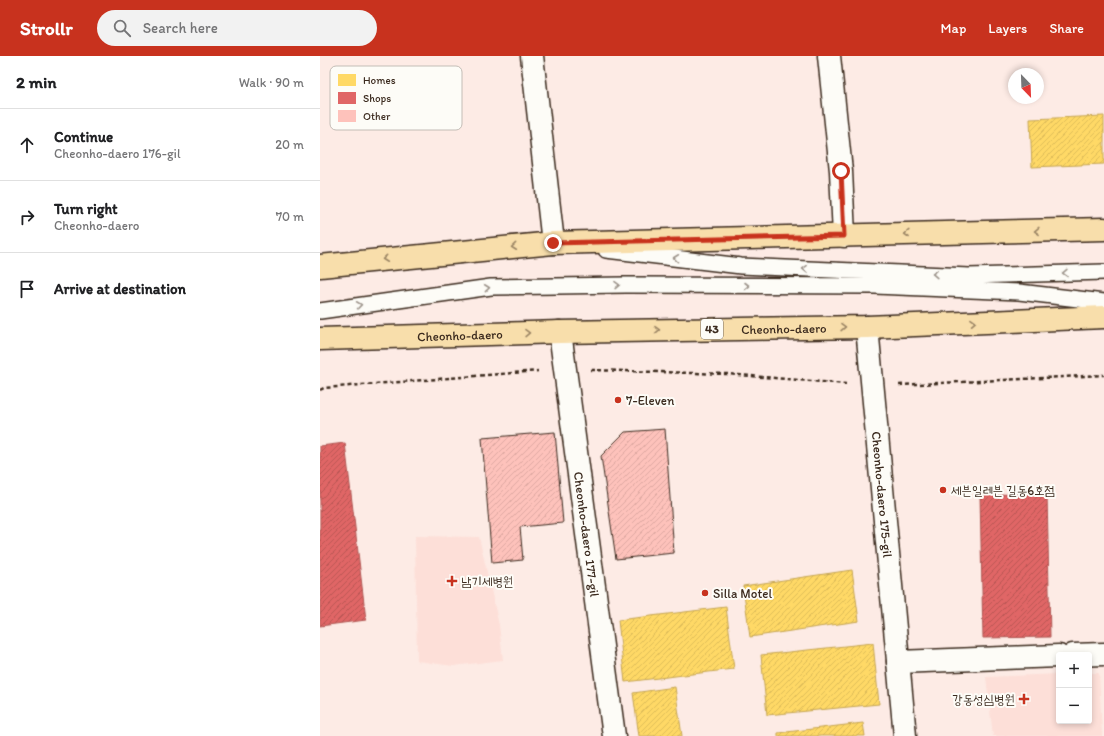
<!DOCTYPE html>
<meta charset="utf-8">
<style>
:root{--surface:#fff;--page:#f2f2f2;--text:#202124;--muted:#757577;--line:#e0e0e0;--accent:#c8321e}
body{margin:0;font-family:Itim,"Poor Story",sans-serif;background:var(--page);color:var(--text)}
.controls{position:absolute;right:12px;bottom:12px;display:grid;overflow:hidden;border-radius:4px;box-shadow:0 2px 6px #0003}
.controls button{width:36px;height:36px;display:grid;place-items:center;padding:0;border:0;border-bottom:1px solid var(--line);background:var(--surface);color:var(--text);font:20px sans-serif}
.compass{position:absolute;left:688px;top:12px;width:36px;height:36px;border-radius:50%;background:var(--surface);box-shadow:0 2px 6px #0003;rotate:157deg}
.stop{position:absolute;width:12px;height:12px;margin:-9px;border:3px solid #c8321e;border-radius:50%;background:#fff}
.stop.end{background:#c8321e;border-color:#fff;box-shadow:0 1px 4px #0008}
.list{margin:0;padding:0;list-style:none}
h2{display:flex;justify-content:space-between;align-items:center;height:52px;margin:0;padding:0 16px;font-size:17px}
h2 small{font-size:13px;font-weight:400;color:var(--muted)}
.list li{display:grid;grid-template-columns:26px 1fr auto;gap:12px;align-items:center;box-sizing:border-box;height:72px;padding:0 16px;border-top:1px solid var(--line)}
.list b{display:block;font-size:15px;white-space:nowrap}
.list p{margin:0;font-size:13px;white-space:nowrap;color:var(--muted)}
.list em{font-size:13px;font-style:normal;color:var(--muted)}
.icon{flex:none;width:22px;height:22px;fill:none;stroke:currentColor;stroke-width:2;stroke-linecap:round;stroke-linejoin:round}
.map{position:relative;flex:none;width:784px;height:680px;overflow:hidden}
header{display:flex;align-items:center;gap:24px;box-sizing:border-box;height:56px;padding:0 20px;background:var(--accent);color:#fff}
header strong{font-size:19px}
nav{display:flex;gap:22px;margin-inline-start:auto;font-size:14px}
.search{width:280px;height:36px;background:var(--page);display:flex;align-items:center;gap:10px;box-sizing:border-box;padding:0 14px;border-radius:22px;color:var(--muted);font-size:15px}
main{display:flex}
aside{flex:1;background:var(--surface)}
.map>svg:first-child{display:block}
.built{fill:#fddfd8}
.homes{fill:url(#homes-hatch);stroke:#c4a450}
.shops{fill:url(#shops-hatch);stroke:#ae5450}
.building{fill:url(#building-hatch);stroke:#3b2a1e}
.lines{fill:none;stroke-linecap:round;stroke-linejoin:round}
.lane-casing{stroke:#3b2a1e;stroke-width:18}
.street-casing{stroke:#3b2a1e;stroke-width:25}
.primary-casing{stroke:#3b2a1e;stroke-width:25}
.path{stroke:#3b2a1e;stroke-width:2.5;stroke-dasharray:4 3;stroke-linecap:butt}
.lane{stroke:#fdfcf7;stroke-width:15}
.street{stroke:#fdfcf7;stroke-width:22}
.primary{stroke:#f8deab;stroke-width:22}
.oneway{stroke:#9a8464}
.oneway2{stroke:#9c938a}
.route{stroke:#c8321e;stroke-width:5}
.poi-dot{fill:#c8321e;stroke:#fdfcf7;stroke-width:1.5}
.labels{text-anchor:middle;stroke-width:4;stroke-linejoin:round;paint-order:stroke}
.shield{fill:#fdfcf7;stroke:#75695f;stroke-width:1}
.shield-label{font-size:12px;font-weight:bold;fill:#3b2a1e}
.street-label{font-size:13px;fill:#3b2a1e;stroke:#fdfcf7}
.poi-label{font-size:13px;fill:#3b2a1e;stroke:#fdfcf7;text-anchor:start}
.key{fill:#fdfcf7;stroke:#c3bdb6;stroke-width:1}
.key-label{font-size:11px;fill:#3b2a1e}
</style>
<header>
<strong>Strollr</strong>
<div class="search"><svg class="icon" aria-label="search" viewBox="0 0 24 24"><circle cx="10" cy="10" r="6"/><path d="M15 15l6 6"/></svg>Search here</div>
<nav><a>Map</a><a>Layers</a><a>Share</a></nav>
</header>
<main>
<aside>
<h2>2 min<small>Walk · 90 m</small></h2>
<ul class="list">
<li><svg class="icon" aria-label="ahead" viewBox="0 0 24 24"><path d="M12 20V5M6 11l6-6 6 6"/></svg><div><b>Continue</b><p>Cheonho-daero 176-gil</p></div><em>20 m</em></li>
<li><svg class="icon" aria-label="right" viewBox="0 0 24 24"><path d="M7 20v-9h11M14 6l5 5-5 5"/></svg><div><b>Turn right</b><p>Cheonho-daero</p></div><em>70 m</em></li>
<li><svg class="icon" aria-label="arrive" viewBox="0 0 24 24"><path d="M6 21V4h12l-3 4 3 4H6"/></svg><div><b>Arrive at destination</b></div></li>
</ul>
</aside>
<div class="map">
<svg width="784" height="680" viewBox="0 0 784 680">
<defs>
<pattern id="homes-hatch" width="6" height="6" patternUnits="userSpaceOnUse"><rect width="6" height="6" fill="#ffd966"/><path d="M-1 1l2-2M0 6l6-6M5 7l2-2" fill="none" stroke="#dbba58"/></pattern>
<pattern id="shops-hatch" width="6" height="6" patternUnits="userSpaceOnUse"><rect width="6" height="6" fill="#e06666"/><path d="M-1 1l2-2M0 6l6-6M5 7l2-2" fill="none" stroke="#b75453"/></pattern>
<pattern id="building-hatch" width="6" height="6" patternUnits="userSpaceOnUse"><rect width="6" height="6" fill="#fec2bb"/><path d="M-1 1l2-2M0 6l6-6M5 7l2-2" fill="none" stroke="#dba7a0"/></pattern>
</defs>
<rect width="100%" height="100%" fill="#fdebe5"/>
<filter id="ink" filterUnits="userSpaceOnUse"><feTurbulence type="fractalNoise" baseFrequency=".025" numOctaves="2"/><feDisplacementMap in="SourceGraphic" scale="8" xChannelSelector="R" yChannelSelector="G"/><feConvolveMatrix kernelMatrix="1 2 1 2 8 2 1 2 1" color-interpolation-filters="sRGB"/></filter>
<g filter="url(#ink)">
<g class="built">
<path d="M 95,480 L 159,481 L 179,569 L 183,604 L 133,610 L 97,605 Z"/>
<path d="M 769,617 L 779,617 L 782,680 L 673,680 L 666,621 L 739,618 L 739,665 L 769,665 Z"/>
</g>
<g class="homes">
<path d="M 784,60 L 784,108 L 712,111 L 710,63 Z"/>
<path d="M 532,514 L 539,565 L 430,581 L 423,530 Z"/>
<path d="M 406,551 L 414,613 L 305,626 L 298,564 Z"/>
<path d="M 553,587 L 559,648 L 447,659 L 441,599 Z"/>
<path d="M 355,631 L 362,680 L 319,680 L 313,637 Z"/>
<path d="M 543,667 L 545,680 L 458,680 L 458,677 Z"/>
</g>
<g class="shops">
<path d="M 25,387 L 46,564 L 0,570 L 0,390 Z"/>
<path d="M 727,437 L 730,581 L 663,582 L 660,439 Z"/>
</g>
<g class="building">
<path d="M 345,373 L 354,497 L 296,503 L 281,400 L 305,376 Z"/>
<path d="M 235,376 L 243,467 L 200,471 L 203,504 L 172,507 L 162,382 Z"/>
</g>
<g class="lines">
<defs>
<g id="lane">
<path d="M 286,194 L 421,210 L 649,220 L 784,216"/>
<path d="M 0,255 L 171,231 L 306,229 L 555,230 L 699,236 L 784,246"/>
</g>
<g id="street">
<path d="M 212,0 L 233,187"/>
<path d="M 509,0 L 521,115 L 524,180"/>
<path id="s1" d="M 547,271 L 585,680"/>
<path id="s2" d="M 240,276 L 294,680"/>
<path d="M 753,599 L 784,598"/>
<path d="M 578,606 L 739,600"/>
</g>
<g id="primary">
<path d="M 0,210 L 233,187 L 784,173"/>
<path id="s3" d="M 0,283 L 240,276 L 547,271 L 784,261"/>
</g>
</defs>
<use href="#lane" class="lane-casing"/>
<use href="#street" class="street-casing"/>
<use href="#primary" class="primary-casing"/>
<g class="path">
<path d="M 271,314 L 407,318 L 526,328"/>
<path d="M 579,329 L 784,319"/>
<path d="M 0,334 L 4,332 L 218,315"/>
</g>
<use href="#lane" class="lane"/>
<use href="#street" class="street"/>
<use href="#primary" class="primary"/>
</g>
<defs><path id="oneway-chevron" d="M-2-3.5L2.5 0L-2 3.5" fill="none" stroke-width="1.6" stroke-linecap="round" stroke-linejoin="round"/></defs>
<g class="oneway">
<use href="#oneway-chevron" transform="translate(717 175) rotate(178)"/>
<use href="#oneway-chevron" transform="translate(587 178) rotate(178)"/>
<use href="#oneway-chevron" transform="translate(194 191) rotate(174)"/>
<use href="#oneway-chevron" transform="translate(65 203) rotate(174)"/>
<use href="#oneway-chevron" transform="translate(653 266) rotate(-2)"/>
<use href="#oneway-chevron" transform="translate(523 271) rotate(-1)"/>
<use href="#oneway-chevron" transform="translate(337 274) rotate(-1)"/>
<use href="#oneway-chevron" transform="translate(207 277) rotate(-1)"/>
</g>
<g class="oneway2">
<use href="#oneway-chevron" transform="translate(356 202) rotate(-173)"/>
<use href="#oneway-chevron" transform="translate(485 213) rotate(-178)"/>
<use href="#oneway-chevron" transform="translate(745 217) rotate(179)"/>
<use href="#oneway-chevron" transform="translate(615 218) rotate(-178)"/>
<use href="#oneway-chevron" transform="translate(297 229) rotate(-1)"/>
<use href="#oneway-chevron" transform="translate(427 230)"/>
<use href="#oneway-chevron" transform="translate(167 232) rotate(-6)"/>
<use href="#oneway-chevron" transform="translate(39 249) rotate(-8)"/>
</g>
</g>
<g class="lines" filter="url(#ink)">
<path class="route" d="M 233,187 L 524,180 L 521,115"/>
</g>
<g class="poi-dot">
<circle cx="298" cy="344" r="4"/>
<circle cx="623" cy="434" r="4"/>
<path d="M130 519h4v4h4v4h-4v4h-4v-4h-4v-4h4z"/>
<circle cx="385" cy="537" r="4"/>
<path d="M702 637h4v4h4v4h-4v4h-4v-4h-4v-4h4z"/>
</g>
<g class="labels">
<rect class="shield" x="381" y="263" width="22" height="20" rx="3"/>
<g class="shield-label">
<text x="392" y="277">43</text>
</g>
<g class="street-label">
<text dy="5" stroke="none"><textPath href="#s3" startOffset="464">Cheonho-daero</textPath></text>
<text dy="5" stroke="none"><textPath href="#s3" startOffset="140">Cheonho-daero</textPath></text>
<text dy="5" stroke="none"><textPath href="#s1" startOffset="168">Cheonho-daero 175-gil</textPath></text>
<text dy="5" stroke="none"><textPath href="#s2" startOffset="204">Cheonho-daero 177-gil</textPath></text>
</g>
<g class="poi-label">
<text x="306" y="349">7-Eleven</text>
<text x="631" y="439">세븐일레븐 길동6호점</text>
<text x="141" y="530">남기세병원</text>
<text x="393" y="542">Silla Motel</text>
<text x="695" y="648" text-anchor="end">강동성심병원</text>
</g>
</g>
<rect x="10" y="10" width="132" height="64" rx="6" class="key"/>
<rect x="18" y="18" width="18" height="12" fill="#ffd966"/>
<rect x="18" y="36" width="18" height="12" fill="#e06666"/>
<rect x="18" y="54" width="18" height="12" fill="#fec2bb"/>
<g class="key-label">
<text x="43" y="28">Homes</text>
<text x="43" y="46">Shops</text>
<text x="43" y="64">Other</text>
</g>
</svg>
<div class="controls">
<button>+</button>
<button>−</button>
</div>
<svg class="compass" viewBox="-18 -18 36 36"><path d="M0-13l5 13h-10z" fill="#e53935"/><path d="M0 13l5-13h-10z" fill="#757577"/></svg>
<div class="stop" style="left:521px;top:115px"></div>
<div class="stop end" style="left:233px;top:187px"></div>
</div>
</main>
